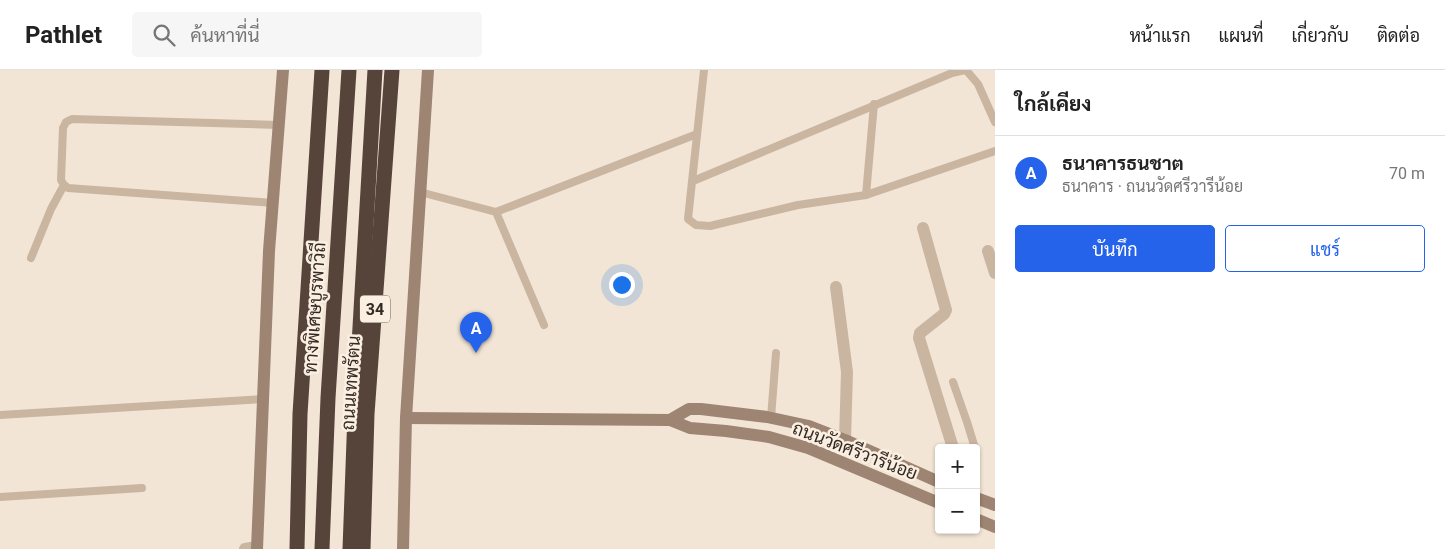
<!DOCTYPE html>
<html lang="th">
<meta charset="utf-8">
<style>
:root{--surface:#fff;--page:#f6f6f6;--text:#222;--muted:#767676;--line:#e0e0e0;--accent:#2563eb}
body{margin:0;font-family:Roboto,Sarabun,sans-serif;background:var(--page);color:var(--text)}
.controls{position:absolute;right:15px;bottom:15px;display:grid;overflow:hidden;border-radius:5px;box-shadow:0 1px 4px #0004}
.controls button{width:45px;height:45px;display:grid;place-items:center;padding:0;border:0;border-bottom:1px solid var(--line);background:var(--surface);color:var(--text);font:25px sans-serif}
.you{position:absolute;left:621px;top:214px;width:18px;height:18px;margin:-12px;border:4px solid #fff;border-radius:50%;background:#1a73e8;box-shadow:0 0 0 8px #1a73e833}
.badge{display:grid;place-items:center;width:32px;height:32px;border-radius:50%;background:var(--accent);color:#fff;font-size:16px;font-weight:700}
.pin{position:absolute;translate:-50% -41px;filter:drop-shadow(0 1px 2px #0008)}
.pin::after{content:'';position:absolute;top:26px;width:18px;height:15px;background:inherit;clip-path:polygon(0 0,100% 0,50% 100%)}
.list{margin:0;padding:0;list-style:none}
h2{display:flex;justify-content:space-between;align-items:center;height:65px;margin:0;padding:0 20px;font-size:21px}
h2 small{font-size:16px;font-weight:400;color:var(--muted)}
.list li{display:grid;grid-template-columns:32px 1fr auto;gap:15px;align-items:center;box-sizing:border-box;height:75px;padding:0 20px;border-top:1px solid var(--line)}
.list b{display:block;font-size:19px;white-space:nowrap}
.list p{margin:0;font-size:16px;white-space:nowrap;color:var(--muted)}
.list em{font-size:16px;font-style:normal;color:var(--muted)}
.actions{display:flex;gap:10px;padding:15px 20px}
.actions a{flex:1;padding:11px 0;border:1px solid var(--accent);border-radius:5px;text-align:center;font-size:18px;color:var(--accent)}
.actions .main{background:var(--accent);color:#fff}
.icon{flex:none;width:28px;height:28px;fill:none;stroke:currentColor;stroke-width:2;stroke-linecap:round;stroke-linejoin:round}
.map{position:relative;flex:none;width:995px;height:479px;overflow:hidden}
header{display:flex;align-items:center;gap:30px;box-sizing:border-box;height:70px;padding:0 25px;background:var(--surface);border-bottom:1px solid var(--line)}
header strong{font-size:24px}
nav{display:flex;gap:28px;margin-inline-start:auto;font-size:18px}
.search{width:350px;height:45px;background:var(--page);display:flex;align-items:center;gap:12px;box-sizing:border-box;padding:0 18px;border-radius:5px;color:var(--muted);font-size:19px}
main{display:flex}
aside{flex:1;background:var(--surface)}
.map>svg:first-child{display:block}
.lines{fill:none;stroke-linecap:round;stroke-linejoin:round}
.lane{stroke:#cab5a1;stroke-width:8}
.street{stroke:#cab5a1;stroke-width:12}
.secondary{stroke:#9e8472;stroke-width:12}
.highway{stroke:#56443b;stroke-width:15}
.labels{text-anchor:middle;stroke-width:5;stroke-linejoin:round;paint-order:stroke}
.shield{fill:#faefe1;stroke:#6f655d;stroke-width:1}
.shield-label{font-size:16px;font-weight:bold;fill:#342a24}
.street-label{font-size:18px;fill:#342a24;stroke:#faefe1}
</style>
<header>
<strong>Pathlet</strong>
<div class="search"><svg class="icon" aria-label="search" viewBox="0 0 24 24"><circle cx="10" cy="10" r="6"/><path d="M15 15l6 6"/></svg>ค้นหาที่นี่</div>
<nav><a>หน้าแรก</a><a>แผนที่</a><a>เกี่ยวกับ</a><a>ติดต่อ</a></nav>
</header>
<main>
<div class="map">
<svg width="995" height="479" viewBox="0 0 995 479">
<rect width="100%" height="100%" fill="#f2e5d5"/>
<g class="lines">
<g class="lane">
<path d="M 704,0 L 688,149 L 696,155 L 710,156 L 798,135 L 866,125 L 995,81"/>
<path d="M 966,0 L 978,14 L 995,52"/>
<path d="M 693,111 L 952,3 L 965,0"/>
<path d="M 420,122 L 496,142 L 697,64"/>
<path d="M 866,125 L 874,34"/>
<path d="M 273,133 L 68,118 L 64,115 L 61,110 L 63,58 L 66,52 L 72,49 L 279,55"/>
<path d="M 496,142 L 544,255"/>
<path d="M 31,188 L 51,139 L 64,115"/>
<path d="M 953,312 L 967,352 L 975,378"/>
<path d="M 0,345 L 263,329"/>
<path d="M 771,348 L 776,283"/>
<path d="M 976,394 L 976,417"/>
<path d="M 0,427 L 142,418"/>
</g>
<g class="street">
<path d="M 923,158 L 946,240 L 944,244 L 920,263 L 919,268 L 953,378"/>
<path d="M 988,181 L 995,203"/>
<path d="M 836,217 L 847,302 L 845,370"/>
<path d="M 245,479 L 257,477"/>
</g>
<g class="secondary">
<path d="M 406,348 L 670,350 L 690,358 L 726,361 L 769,367 L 808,378 L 939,433"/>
<path d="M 670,350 L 689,339 L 701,339 L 767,347 L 809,356 L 845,370 L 939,412"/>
<path d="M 976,428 L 995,435"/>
<path d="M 976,449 L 995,457"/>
<path d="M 257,479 L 269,181 L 283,0"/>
<path d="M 403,479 L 406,348 L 428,0"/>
</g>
<g class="highway">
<path d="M 297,479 L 300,344 L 322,0"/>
<path d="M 322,479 L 328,328 L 349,0"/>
<path d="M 350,479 L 355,343 L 375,0"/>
<path d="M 363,479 L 367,344 L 392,0"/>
</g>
</g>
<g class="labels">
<rect class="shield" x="360" y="225.5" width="30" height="27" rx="4"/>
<g class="shield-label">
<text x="375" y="245">34</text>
</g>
<g class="street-label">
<text transform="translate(315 238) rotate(-86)" y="6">ทางพิเศษบูรพาวิถี</text>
<text transform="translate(351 313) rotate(-86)" y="6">ถนนเทพรัตน</text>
<text transform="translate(855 381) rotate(21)" y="6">ถนนวัดศรีวารีน้อย</text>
</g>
</g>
</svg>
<div class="controls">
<button>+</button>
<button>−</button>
</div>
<div class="you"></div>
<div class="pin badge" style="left:476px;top:283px">A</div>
</div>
<aside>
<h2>ใกล้เคียง<small></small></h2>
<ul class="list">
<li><span class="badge">A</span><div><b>ธนาคารธนชาต</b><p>ธนาคาร · ถนนวัดศรีวารีน้อย</p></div><em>70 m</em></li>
</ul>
<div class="actions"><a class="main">บันทึก</a><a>แชร์</a></div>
</aside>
</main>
